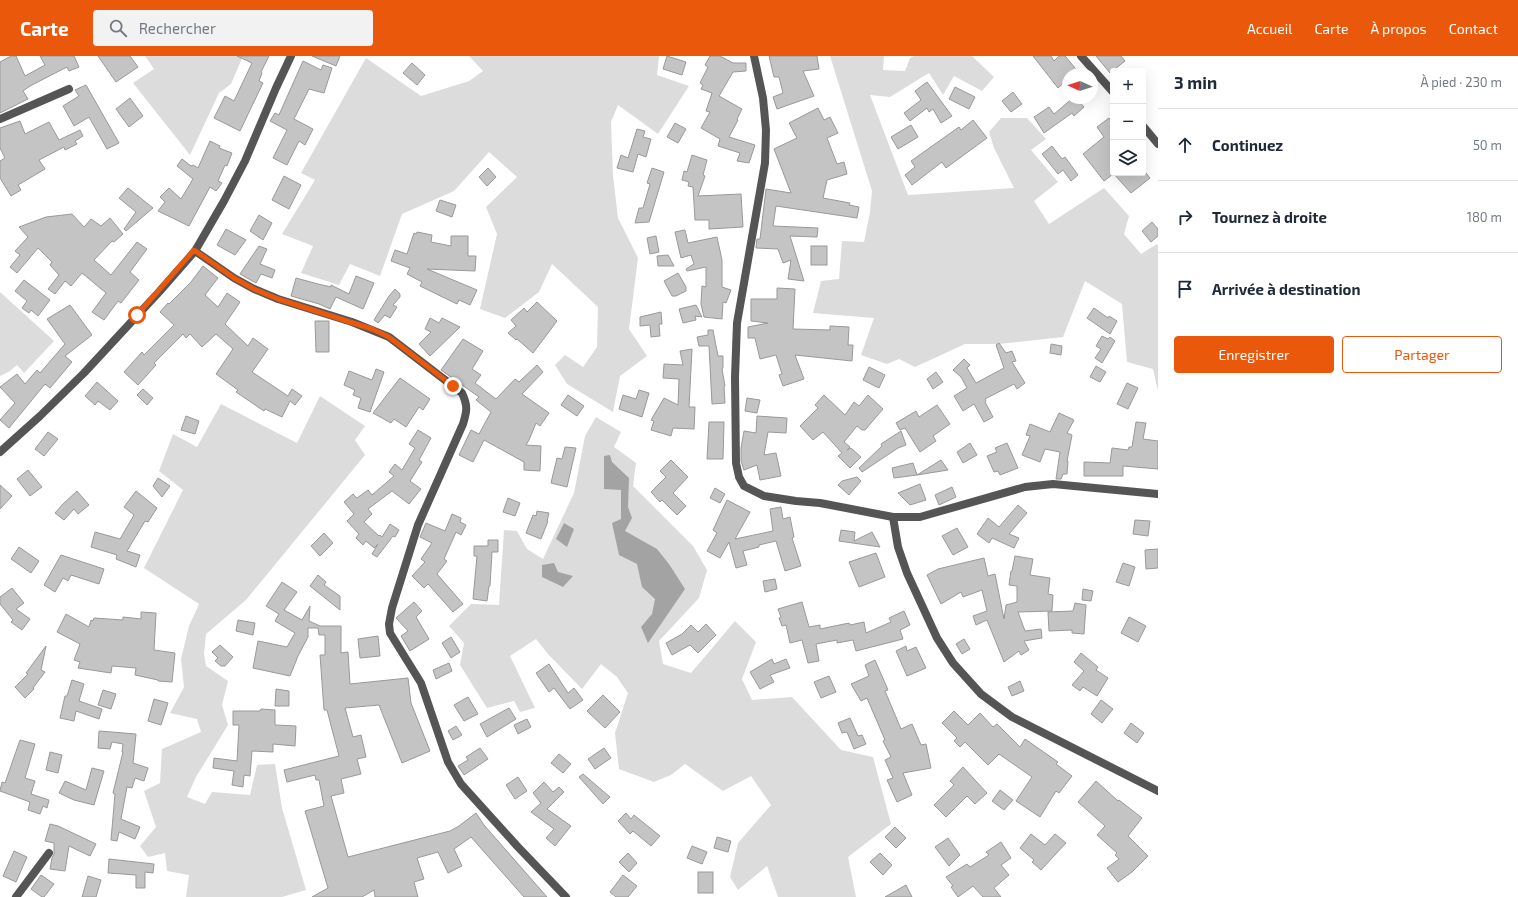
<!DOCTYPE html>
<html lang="fr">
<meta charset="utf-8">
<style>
:root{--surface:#fff;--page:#f2f2f3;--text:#1f2937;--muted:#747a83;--line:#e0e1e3;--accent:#ea580c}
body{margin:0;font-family:"Exo 2",sans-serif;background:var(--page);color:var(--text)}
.controls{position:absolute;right:12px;top:12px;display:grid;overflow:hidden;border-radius:4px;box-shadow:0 4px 16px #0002}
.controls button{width:36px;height:36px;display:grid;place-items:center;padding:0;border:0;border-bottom:1px solid var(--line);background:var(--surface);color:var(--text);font:20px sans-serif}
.compass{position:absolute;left:1062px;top:12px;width:36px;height:36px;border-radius:50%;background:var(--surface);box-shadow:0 4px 16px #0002;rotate:273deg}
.stop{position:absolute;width:12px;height:12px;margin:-9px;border:3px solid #ea580c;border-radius:50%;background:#fff}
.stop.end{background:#ea580c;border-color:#fff;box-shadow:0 1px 4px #0008}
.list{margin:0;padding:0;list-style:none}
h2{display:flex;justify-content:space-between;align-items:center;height:52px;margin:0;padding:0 16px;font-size:17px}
h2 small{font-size:13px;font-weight:400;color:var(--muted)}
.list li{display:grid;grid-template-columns:26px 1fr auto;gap:12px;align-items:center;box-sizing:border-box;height:72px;padding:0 16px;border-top:1px solid var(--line)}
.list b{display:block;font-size:15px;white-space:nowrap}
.list em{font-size:13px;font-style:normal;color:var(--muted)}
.actions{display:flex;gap:8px;padding:12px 16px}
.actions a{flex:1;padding:9px 0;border:1px solid var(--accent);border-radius:4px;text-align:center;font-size:14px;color:var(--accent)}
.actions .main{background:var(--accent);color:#fff}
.icon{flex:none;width:22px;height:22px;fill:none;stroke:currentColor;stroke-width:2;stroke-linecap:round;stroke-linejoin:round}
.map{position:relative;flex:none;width:1158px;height:841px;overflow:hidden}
header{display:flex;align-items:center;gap:24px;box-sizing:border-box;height:56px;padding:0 20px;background:var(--accent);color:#fff}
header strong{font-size:19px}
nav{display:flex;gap:22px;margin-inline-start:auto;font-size:14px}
.search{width:280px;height:36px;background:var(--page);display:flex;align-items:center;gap:10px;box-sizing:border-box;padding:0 14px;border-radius:4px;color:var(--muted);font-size:15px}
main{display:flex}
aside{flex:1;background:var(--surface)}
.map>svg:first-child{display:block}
.green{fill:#dcdcdc}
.water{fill:#a3a3a3}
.building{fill:#c4c4c4;stroke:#999}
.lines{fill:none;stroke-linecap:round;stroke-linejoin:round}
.street{stroke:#555;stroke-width:8}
.route{stroke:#ea580c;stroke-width:5}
</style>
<header>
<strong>Carte</strong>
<div class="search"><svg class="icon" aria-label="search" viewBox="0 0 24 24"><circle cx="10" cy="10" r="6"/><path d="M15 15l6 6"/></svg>Rechercher</div>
<nav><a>Accueil</a><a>Carte</a><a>À propos</a><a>Contact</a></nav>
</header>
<main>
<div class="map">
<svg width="1158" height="841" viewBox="0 0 1158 841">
<rect width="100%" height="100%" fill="#fff"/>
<g class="green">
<path d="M 145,0 L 243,0 L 231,28 L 219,37 L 190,99 L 133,27 L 154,13 Z"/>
<path d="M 469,0 L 659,0 L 657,19 L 689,30 L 658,78 L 618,49 L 611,66 L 613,120 L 618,162 L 638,202 L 629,273 L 647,300 L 620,320 L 613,356 L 567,328 L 555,309 L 565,299 L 583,311 L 597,291 L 598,251 L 552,208 L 539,236 L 505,262 L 480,253 L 497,178 L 486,151 L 517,121 L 489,96 L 454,135 L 402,158 L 380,220 L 350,208 L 339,229 L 301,217 L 313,190 L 282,178 L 315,124 L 301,117 L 366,2 L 421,40 L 469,25 L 483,15 Z"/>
<path d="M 830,0 L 884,0 L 883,14 L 905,15 L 910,2 L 914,0 L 972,0 L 994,21 L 982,35 L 954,20 L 943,39 L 929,17 L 890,41 L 870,39 L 908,139 L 1014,132 L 994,92 L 989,76 L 1001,62 L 1027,62 L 1046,83 L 1031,94 L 1058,126 L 1034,145 L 1049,168 L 1104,132 L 1129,160 L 1124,178 L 1141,198 L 1157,188 L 1158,189 L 1158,335 L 1153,313 L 1127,306 L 1122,248 L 1085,225 L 1063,281 L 999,288 L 965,288 L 915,311 L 899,303 L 887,308 L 861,299 L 874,262 L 813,257 L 821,225 L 839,223 L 842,185 L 864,186 L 870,156 L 872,135 Z"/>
<path d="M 0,236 L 54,285 L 24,317 L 17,309 L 10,315 L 0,320 Z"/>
<path d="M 320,340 L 365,370 L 355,384 L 365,399 L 246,544 L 206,578 L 204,598 L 206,610 L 228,625 L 222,649 L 228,669 L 196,721 L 187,741 L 205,748 L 212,736 L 250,739 L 257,709 L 275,708 L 282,752 L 306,834 L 282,841 L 186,841 L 189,819 L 167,815 L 165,797 L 148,801 L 140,790 L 156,771 L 144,735 L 160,727 L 162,693 L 201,676 L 197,663 L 170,657 L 184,631 L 181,603 L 189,570 L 199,548 L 144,512 L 183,434 L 159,415 L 173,378 L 197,391 L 221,348 L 297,387 Z"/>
<path d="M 596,361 L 621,376 L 614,391 L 636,407 L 633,430 L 693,490 L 707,514 L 699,542 L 659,585 L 663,608 L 691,617 L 735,565 L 756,586 L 742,623 L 752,644 L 792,641 L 841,694 L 873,701 L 891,768 L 848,801 L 856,841 L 778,841 L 767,810 L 738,834 L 730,821 L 738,787 L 771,749 L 751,720 L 723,735 L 685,708 L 671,719 L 654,726 L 619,713 L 615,677 L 628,637 L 617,621 L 601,608 L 582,633 L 548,598 L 536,583 L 510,600 L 535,652 L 520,656 L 514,645 L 487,652 L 460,609 L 464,587 L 449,570 L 471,548 L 499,549 L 504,474 L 517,475 L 527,493 L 543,503 L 574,437 L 585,380 Z"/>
</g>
<g class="water">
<path d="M 610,399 L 612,406 L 629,422 L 628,451 L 632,462 L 625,475 L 657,493 L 669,508 L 685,533 L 648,587 L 641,571 L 652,558 L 655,543 L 642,531 L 637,508 L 619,499 L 612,467 L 621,463 L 621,434 L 604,433 L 604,400 Z"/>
<path d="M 564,467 L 574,473 L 567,491 L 556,483 Z"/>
<path d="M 554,507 L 558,516 L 573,520 L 563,531 L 542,521 L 542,509 Z"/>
</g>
<g class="building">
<path d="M 11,0 L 16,0 L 25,20 L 45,9 L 40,0 L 74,0 L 79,11 L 69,15 L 67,11 L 30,30 L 23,35 L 28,43 L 0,57 L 0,6 Z"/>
<path d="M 98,0 L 130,0 L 138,11 L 116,26 Z"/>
<path d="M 237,0 L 269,0 L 261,16 L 262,17 L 259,25 L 263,27 L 240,75 L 214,62 L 225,40 L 234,45 L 252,7 Z"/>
<path d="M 312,0 L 340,0 L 336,10 Z"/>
<path d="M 667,0 L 686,6 L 682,19 L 663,13 Z"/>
<path d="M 710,0 L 720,0 L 733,7 L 746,7 L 746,15 L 733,16 L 719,40 L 742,53 L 737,63 L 738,64 L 729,81 L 755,89 L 749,107 L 737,105 L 740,97 L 718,90 L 720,83 L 701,72 L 710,56 L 706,55 L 712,37 L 701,33 L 703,29 L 700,27 L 708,11 L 705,9 Z"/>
<path d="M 769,0 L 817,0 L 819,13 L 803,15 L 814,40 L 777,53 L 773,41 L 783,37 L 779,21 L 774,21 Z"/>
<path d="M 1033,0 L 1051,0 L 1054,5 L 1059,0 L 1065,0 L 1080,18 L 1068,18 L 1068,23 L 1058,32 Z"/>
<path d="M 1096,0 L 1121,0 L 1125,5 L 1110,17 Z"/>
<path d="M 303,5 L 321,14 L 323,9 L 332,12 L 324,37 L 309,33 L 294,63 L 313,73 L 305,89 L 299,85 L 287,109 L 273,102 L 287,74 L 270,65 L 275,57 L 279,59 Z"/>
<path d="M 412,7 L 425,19 L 417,29 L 403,17 Z"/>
<path d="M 927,26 L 952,60 L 941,67 L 933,53 L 929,56 L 927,52 L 910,65 L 904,57 L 921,44 L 915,35 Z"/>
<path d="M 86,29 L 119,87 L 107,93 L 89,61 L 74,70 L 63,50 L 79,40 L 75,34 Z"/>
<path d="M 955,31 L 975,41 L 969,53 L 949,43 Z"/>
<path d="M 1013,36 L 1022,48 L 1011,56 L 1002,45 Z"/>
<path d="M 130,42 L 143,60 L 129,71 L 116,53 Z"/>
<path d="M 1073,42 L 1076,42 L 1084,51 L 1074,60 L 1072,57 L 1044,77 L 1034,61 L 1049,51 L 1054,58 Z"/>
<path d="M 818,52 L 824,64 L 830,61 L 838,77 L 827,82 L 837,108 L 844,106 L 847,118 L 827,124 L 823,142 L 850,147 L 849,149 L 859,151 L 857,162 L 776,150 L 773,170 L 818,172 L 817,181 L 790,180 L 804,225 L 788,223 L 791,204 L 783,207 L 778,193 L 756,192 L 756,191 L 757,183 L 760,183 L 766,133 L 791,137 L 774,93 L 797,82 L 789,67 Z"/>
<path d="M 1109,62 L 1113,69 L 1113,118 L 1104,125 L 1083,98 L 1104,81 L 1097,71 Z"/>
<path d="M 973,64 L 987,82 L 946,112 L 942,106 L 912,129 L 905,119 L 915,111 L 911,105 L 959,71 L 961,74 Z"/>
<path d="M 20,65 L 25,78 L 49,66 L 59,84 L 80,74 L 83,80 L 75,85 L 77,88 L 65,94 L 64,91 L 39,104 L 45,113 L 18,129 L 21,134 L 11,140 L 0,122 L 0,105 L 5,102 L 0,92 L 0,72 Z"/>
<path d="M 675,67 L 686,73 L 678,87 L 667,81 Z"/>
<path d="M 911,69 L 918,81 L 898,93 L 891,81 Z"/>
<path d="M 637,73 L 645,75 L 643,81 L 651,83 L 646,101 L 638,98 L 633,116 L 617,112 L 621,99 L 628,102 Z"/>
<path d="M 210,85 L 220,90 L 219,92 L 232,97 L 227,110 L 225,109 L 218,125 L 222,127 L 216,135 L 210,131 L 189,170 L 158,155 L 165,146 L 160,141 L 169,132 L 181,143 L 193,123 L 177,110 L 182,103 L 191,110 L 193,109 L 198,112 Z"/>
<path d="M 1052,90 L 1062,103 L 1065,101 L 1078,119 L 1071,125 L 1063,114 L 1058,118 L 1042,98 Z"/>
<path d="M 692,99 L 707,104 L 703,119 L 705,120 L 698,140 L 741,138 L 743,171 L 709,173 L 709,164 L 695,164 L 693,131 L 688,130 L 689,126 L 682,124 L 684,115 L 687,116 Z"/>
<path d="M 488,112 L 496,121 L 487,130 L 479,121 Z"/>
<path d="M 652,112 L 664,116 L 649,166 L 635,167 L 639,152 L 643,152 L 650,128 L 647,127 Z"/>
<path d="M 1113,117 L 1146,117 L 1150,122 L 1131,137 Z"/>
<path d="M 284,120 L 301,129 L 289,153 L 272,144 Z"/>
<path d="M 128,132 L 153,152 L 126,175 L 124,173 L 136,156 L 119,142 Z"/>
<path d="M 440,144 L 456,149 L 452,161 L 436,155 Z"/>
<path d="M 72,158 L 84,171 L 91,163 L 101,170 L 110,162 L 123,178 L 114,186 L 112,185 L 94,204 L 111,219 L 137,186 L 147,193 L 130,216 L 139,224 L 121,247 L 118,245 L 104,264 L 92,256 L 106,237 L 82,217 L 71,230 L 65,225 L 55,238 L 48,233 L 59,219 L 50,209 L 52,206 L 38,192 L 17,217 L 10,211 L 20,199 L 15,195 L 28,181 L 19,171 L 46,161 Z"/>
<path d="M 259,159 L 272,167 L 263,184 L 250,175 Z"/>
<path d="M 1152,166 L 1158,173 L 1158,180 L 1151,186 L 1142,175 Z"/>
<path d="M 226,173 L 246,184 L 235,199 L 217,189 Z"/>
<path d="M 685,174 L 688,187 L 717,181 L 722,204 L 722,231 L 731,234 L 726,247 L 723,246 L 722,263 L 704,261 L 701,248 L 702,230 L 706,231 L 706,211 L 687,215 L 686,213 L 694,208 L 691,199 L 681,202 L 675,176 Z"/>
<path d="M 417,176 L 432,179 L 431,186 L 451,190 L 451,180 L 468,180 L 468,200 L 476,200 L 475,215 L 427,213 L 477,234 L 470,249 L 459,244 L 457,248 L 420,230 L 422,226 L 407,218 L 410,212 L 391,205 L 395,194 L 407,198 L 414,177 L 416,178 Z"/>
<path d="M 656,180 L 659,196 L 650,198 L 647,182 Z"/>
<path d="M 259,190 L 267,193 L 260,208 L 275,214 L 272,222 L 261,218 L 256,227 L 240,218 Z"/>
<rect x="811" y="190" width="16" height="19"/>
<path d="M 668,199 L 674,210 L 658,210 L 657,200 Z"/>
<path d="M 203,210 L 218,222 L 205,239 L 218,251 L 227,237 L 240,246 L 225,268 L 248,290 L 253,282 L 268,293 L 252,316 L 288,340 L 292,333 L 302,340 L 295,349 L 290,345 L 282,361 L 265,353 L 264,355 L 236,336 L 238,334 L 216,318 L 233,293 L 216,278 L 202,291 L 190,278 L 186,282 L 183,278 L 154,307 L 156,309 L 138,329 L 124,316 L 142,296 L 144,299 L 174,269 L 160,256 L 168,247 L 169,248 L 191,226 Z"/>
<path d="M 678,217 L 686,231 L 686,235 L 676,240 L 672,240 L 664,225 Z"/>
<path d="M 356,220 L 374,227 L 363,253 L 336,241 L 330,253 L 319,248 L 291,240 L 296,222 L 318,228 L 331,231 L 331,229 L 349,238 Z"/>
<path d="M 24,224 L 50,244 L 38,260 L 31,254 L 29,257 L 22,252 L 27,245 L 15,235 Z"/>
<path d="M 777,232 L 795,233 L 793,273 L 830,274 L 830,270 L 849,271 L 848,289 L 853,289 L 852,305 L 795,299 L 804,323 L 783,330 L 779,319 L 782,318 L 776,299 L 760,303 L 755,282 L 748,282 L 748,271 L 768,267 L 751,265 L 751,243 L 777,243 Z"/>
<path d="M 395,233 L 400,238 L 400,241 L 393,249 L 397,251 L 390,262 L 385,259 L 378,267 L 374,264 L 389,240 Z"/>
<path d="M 537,246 L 557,265 L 533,297 L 517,283 L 516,284 L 508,277 L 516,270 L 511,264 L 524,252 L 527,256 Z"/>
<path d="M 70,249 L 92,279 L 65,300 L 72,306 L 50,332 L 45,328 L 9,372 L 0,364 L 15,347 L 0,331 L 17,318 L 25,328 L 37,314 L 40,317 L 65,288 L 47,263 Z"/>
<path d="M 696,249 L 702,261 L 695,260 L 696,264 L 683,267 L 679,253 Z"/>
<path d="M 1094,252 L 1108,262 L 1109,260 L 1117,265 L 1110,278 L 1087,262 Z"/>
<path d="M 661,256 L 662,268 L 659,268 L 660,280 L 651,281 L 650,269 L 640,270 L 640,261 Z"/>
<path d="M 430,262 L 439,267 L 442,262 L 460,271 L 430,300 L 419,288 L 431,276 L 425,273 Z"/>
<path d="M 315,265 L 329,265 L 329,296 L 316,296 Z"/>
<path d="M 708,274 L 713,274 L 718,300 L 723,300 L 723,312 L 722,313 L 725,330 L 724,331 L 725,347 L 712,348 L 709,290 L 699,290 L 697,281 L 708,279 Z"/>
<path d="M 1102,280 L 1108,283 L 1110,281 L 1115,285 L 1102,307 L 1095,302 L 1101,293 L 1096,290 Z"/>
<path d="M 463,283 L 483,295 L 472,313 L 481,319 L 475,327 L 496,343 L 515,323 L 519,326 L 537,309 L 543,316 L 522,338 L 549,357 L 540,370 L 536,367 L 529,384 L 526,389 L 541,390 L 540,415 L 524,414 L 524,406 L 484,384 L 473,406 L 459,399 L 471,374 L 479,378 L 491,356 L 476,344 L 479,341 L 441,314 Z"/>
<path d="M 999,287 L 1006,297 L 1012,295 L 1016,305 L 1012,306 L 1025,327 L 1017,333 L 1014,328 L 985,343 L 986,345 L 985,346 L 993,361 L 984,366 L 974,348 L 963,355 L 954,340 L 967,332 L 961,321 L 953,314 L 964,303 L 970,309 L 967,312 L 976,327 L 1004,312 L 996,289 Z"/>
<path d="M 1051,288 L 1062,290 L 1061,299 L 1050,297 Z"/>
<path d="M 692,293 L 689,351 L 695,351 L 694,373 L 673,372 L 671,380 L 651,374 L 654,365 L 651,364 L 664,342 L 678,349 L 679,323 L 663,322 L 664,308 L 683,309 L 680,295 Z"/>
<path d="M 1096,310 L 1106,316 L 1100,326 L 1090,321 Z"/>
<path d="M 869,311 L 885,319 L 879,332 L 863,324 Z"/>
<path d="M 376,313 L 384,316 L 370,356 L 358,352 L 361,342 L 353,339 L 355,334 L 344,329 L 349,315 L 372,324 Z"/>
<path d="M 936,316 L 943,326 L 933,333 L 927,323 Z"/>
<path d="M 400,322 L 430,343 L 423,354 L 419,351 L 406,371 L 394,363 L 391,367 L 373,357 Z"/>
<path d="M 97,326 L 118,345 L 110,354 L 98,345 L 95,349 L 85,340 Z"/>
<path d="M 1127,327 L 1138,332 L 1128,353 L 1117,348 Z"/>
<path d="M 143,333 L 153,342 L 147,349 L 137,339 Z"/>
<path d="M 639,334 L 649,337 L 642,361 L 619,353 L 623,339 L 636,343 Z"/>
<path d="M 568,339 L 584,350 L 577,360 L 561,349 Z"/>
<path d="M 824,339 L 845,359 L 854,346 L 859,350 L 868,339 L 883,353 L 865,374 L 862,374 L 857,370 L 844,386 L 850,391 L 847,394 L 851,392 L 861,401 L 850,412 L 838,400 L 842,397 L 823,376 L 813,384 L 800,370 L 818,352 L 815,349 Z"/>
<path d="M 747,342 L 760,344 L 757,357 L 745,355 Z"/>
<path d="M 937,349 L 950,368 L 933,380 L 936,385 L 920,396 L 905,372 L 900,374 L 896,367 L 916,355 L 919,361 Z"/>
<path d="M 1059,357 L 1074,364 L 1067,377 L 1072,379 L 1067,405 L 1068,405 L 1067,418 L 1063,418 L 1061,423 L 1056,423 L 1060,396 L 1045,393 L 1040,406 L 1022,399 L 1030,380 L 1026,379 L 1030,368 L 1050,376 Z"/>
<path d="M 186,360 L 199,365 L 195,378 L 181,374 Z"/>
<path d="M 757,360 L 787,362 L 786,377 L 768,376 L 764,399 L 776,397 L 781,420 L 760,424 L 757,409 L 744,414 L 741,405 L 741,392 L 744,375 L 756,377 Z"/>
<path d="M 709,366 L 724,366 L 723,403 L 707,403 Z"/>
<path d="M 1136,366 L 1146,367 L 1143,383 L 1158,385 L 1158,413 L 1123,410 L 1123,420 L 1084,420 L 1084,406 L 1110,407 L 1112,392 L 1128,394 L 1129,391 L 1132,391 Z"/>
<path d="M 418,374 L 431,382 L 419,404 L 422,406 L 410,425 L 421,433 L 409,448 L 392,435 L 368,453 L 372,458 L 364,466 L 379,480 L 380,479 L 382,481 L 390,468 L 399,474 L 395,481 L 393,480 L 377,501 L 372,498 L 378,488 L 374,492 L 366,485 L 363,489 L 356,482 L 359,478 L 347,465 L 354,458 L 344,446 L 353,438 L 357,442 L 368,434 L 372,439 L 394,420 L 389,416 L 395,408 L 402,414 L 415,392 L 409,388 Z"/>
<path d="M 901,375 L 906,389 L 898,392 L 862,416 L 859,412 L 882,390 L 881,388 Z"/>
<path d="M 48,376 L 58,383 L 44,400 L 35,393 Z"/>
<path d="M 970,387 L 977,399 L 963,407 L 957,396 Z"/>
<path d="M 1007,387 L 1018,412 L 1000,419 L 998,415 L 994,416 L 987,400 L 997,396 L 995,392 Z"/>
<path d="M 565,391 L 576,392 L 567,431 L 551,427 L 557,402 L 562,403 Z"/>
<path d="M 671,404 L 688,421 L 673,437 L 686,450 L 677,459 L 662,444 L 660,446 L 651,436 L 666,421 L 660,415 Z"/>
<path d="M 941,404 L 948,414 L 917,419 Z"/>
<path d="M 913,407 L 917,419 L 894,422 L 892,412 Z"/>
<path d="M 28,414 L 42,431 L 30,440 L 17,423 Z"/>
<path d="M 857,421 L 861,425 L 849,439 L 838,429 L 842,425 Z"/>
<path d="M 158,422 L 170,430 L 162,441 L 153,430 Z"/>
<path d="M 920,428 L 926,444 L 910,449 L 898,437 Z"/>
<path d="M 0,429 L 12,440 L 0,453 Z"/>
<path d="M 952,431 L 956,441 L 939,449 L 935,439 Z"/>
<path d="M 715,432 L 725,438 L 720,447 L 710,442 Z"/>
<path d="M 77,435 L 89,449 L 78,458 L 74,453 L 64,464 L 55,457 L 63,448 Z"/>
<path d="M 136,435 L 157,452 L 148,466 L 145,465 L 127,495 L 140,499 L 136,511 L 116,503 L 117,499 L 91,491 L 95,476 L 120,483 L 134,459 L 124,451 Z"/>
<path d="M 508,442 L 520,447 L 515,460 L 503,456 Z"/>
<path d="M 727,444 L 750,456 L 735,483 L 773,475 L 770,453 L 781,451 L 783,463 L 790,461 L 794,481 L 792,482 L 801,510 L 785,515 L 776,485 L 759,489 L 759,491 L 743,495 L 747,509 L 736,512 L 729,486 L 720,502 L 707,495 L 717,477 L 713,474 Z"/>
<path d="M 1018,449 L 1027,457 L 1009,478 L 1019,482 L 1014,492 L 992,482 L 989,487 L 977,478 L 988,462 L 999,471 Z"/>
<path d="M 537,455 L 549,457 L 547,465 L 548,465 L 541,483 L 526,477 L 533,459 L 536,460 Z"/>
<path d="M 452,458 L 461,462 L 460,466 L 466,469 L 461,479 L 456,476 L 444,503 L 447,505 L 437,518 L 463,548 L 453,556 L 428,528 L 424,532 L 412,520 L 425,506 L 421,503 L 432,487 L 420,481 L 426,467 L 445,475 Z"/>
<path d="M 1135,464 L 1150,465 L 1148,480 L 1133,478 Z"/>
<path d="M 957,472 L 968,491 L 953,499 L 942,480 Z"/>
<path d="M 841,474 L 855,476 L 854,485 L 872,476 L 880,491 L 839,485 Z"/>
<path d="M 324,477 L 333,487 L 320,500 L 311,490 Z"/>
<path d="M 488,484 L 498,484 L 498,496 L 492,496 L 490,530 L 489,530 L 487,545 L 473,543 L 477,500 L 474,500 L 474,490 L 488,490 Z"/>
<path d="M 19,491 L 39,505 L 31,517 L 11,503 Z"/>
<path d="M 1158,493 L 1158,512 L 1146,513 L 1145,494 Z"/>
<path d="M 876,497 L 885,521 L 859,531 L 849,506 Z"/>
<path d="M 61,499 L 104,513 L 99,528 L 71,519 L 68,525 L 63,522 L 55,536 L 44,529 Z"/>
<path d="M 1015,500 L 1033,503 L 1030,519 L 1050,522 L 1048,538 L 1053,539 L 1052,555 L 1018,556 L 1025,575 L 1041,573 L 1042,582 L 1024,585 L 1029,594 L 1021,599 L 1019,595 L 1004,606 L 987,564 L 976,569 L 973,560 L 987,555 L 982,534 L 963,541 L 961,536 L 941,548 L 927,519 L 938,513 L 984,502 L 988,520 L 995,518 L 1004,563 L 1006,549 L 1017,546 L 1017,530 L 1009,529 L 1011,515 L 1012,515 Z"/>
<path d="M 1123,507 L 1135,511 L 1129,530 L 1116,526 Z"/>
<path d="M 318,519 L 326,526 L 324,529 L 340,540 L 340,554 L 310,530 Z"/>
<path d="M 775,523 L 777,533 L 765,536 L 763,525 Z"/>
<path d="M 282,526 L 297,536 L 284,554 L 302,564 L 310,550 L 309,565 L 320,570 L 341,570 L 341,597 L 348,596 L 350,628 L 408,622 L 411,647 L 430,695 L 402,707 L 379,649 L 345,652 L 353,681 L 361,679 L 366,701 L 357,703 L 361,718 L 341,723 L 344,737 L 331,740 L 348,801 L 450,775 L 459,770 L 476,757 L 484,769 L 547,841 L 524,841 L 471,781 L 454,793 L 462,810 L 448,817 L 438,796 L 417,802 L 424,823 L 414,826 L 418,841 L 375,841 L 374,834 L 362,841 L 312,841 L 328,832 L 305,755 L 324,750 L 319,724 L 316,724 L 315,719 L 287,726 L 284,714 L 339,700 L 327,654 L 324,654 L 320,599 L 325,599 L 325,579 L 319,579 L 318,572 L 308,572 L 308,581 L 298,600 L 290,620 L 253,612 L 258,585 L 287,591 L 295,577 L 275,565 L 279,558 L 266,550 Z"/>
<path d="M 12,532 L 24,547 L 16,553 L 30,563 L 22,574 L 11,566 L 13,564 L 0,548 L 0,541 Z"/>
<path d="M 1083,533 L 1093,535 L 1091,545 L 1082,544 Z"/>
<path d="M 414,546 L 422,555 L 416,561 L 429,583 L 410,595 L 401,580 L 408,575 L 396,562 Z"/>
<path d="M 802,546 L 809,571 L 820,569 L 820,573 L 849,567 L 850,569 L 864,566 L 866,577 L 891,566 L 889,562 L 904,555 L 910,569 L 900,574 L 903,583 L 856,595 L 853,584 L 837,587 L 837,584 L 816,588 L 819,605 L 808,607 L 802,584 L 790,587 L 786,569 L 782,570 L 779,562 L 781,561 L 778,553 Z"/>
<path d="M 1075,547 L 1086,549 L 1084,578 L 1072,577 L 1072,574 L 1049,575 L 1048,556 L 1073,555 Z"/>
<path d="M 141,556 L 156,557 L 154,594 L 175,597 L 172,626 L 158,625 L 158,624 L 135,619 L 136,612 L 112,610 L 111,617 L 78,612 L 80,606 L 74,604 L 80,588 L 57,576 L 66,558 L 89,571 L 91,564 L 93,565 L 94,562 L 123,564 L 123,561 L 141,563 Z"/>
<path d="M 1129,561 L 1146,570 L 1138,586 L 1121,577 Z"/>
<path d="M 238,564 L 255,567 L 253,579 L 236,575 Z"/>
<path d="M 706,568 L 716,579 L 698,597 L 690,589 L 672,599 L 666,587 L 682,578 L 691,569 L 698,576 Z"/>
<path d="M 378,580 L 380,600 L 360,602 L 358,583 Z"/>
<path d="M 451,581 L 460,596 L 451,602 L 442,587 Z"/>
<path d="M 964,583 L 970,593 L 962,598 L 956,588 Z"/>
<path d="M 220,589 L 233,601 L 225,610 L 221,610 L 215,605 L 218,602 L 212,596 Z"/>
<path d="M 46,590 L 41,614 L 45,616 L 33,632 L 34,633 L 25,642 L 15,631 L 28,618 L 26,617 Z"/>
<path d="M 906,590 L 907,595 L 916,591 L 926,612 L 907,620 L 896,595 Z"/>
<path d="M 1081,597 L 1098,611 L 1096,614 L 1108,622 L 1097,640 L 1083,631 L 1080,635 L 1072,629 L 1084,615 L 1074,606 Z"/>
<path d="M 772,603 L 774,608 L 786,603 L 790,612 L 770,619 L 774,626 L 760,633 L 750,616 Z"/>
<path d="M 875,604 L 888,634 L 885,635 L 901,673 L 912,668 L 921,689 L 926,688 L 931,712 L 903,717 L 912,739 L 897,746 L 887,724 L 893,722 L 885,704 L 891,701 L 883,685 L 885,684 L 867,642 L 861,645 L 851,628 L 869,620 L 865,609 Z"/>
<path d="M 449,607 L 452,615 L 436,623 L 433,614 Z"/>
<path d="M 549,608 L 568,637 L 574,632 L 583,644 L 570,653 L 554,632 L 549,636 L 536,617 Z"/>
<path d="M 829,620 L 836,636 L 821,642 L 814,626 Z"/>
<path d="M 72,624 L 84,628 L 79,645 L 102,653 L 99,663 L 76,655 L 74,665 L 60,662 L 65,640 L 67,640 Z"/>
<path d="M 1020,625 L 1024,635 L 1012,640 L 1008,631 Z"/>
<path d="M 276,633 L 289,635 L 289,650 L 275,650 Z"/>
<path d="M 103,634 L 116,638 L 111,653 L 98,649 Z"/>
<path d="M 603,639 L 620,656 L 605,672 L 587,655 Z"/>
<path d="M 468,641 L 478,658 L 464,665 L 454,649 Z"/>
<path d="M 154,643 L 168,647 L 161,669 L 148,665 Z"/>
<path d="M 1101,644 L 1113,653 L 1102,667 L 1091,658 Z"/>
<path d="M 509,652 L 516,663 L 487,681 L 480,668 Z"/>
<path d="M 261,653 L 275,654 L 275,669 L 296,670 L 295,690 L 273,688 L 273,696 L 252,695 L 250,720 L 244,719 L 243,731 L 232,729 L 234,715 L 213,712 L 214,702 L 237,705 L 239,669 L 233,669 L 233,655 L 260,655 Z"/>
<path d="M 954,655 L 968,669 L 980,657 L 993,671 L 997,668 L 1020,691 L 1025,683 L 1058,706 L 1056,708 L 1072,720 L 1059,737 L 1056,735 L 1040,761 L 1016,745 L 1032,721 L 999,698 L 988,709 L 965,686 L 960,691 L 954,685 L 957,682 L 942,667 Z"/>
<path d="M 850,662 L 858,680 L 862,679 L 866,688 L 854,693 L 847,676 L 842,677 L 838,667 Z"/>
<path d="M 527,663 L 531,671 L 518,678 L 514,669 Z"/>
<path d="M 1131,667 L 1144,677 L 1137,687 L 1124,677 Z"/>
<path d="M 456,670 L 462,679 L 453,684 L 448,675 Z"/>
<path d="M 99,675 L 136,678 L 133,707 L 148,712 L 144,725 L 135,722 L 132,732 L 127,731 L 121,763 L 140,771 L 135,783 L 119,776 L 117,785 L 111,784 L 115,738 L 113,737 L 123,696 L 122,696 L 123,688 L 112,686 L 110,693 L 98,692 Z"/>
<path d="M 20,684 L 35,688 L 25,722 L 35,725 L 31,738 L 49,744 L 47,752 L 43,750 L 40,758 L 28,754 L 30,746 L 0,735 L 2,726 L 5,727 Z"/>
<path d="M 480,692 L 488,703 L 464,719 L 458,710 L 468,704 L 466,701 Z"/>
<path d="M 604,692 L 611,702 L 595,713 L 588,703 Z"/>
<path d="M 50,696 L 62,699 L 58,717 L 46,714 Z"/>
<path d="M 559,698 L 571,708 L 563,717 L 551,707 Z"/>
<path d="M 963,711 L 987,737 L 975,748 L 967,740 L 946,761 L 934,749 L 954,729 L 950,725 Z"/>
<path d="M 92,712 L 104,715 L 94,749 L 74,744 L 59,737 L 65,725 L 86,734 Z"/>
<path d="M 583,718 L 610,741 L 603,748 L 579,721 Z"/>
<path d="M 518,721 L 527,735 L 515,743 L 506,729 Z"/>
<path d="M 1096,725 L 1118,745 L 1119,744 L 1142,762 L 1128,780 L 1148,800 L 1132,816 L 1118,826 L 1107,812 L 1119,803 L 1115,799 L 1117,797 L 1097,779 L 1105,770 L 1078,746 Z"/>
<path d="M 544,726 L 553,736 L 559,731 L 564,736 L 547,753 L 571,770 L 555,790 L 546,782 L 554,773 L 531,756 L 541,747 L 533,737 Z"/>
<path d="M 1000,734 L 1013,744 L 1004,754 L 992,745 Z"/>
<path d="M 626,757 L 631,763 L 634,759 L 660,780 L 651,790 L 633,775 L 630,778 L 618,765 Z"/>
<path d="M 50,768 L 58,770 L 96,788 L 90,800 L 69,790 L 65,815 L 50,813 L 52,802 L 54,798 L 54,787 L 45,785 Z"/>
<path d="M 895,771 L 906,782 L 896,792 L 885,781 Z"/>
<path d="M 1031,778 L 1045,789 L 1055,778 L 1066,787 L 1041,814 L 1032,806 L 1034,804 L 1020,792 Z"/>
<path d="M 717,781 L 731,785 L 728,796 L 714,792 Z"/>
<path d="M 948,782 L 960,799 L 949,810 L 935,791 Z"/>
<path d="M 1001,786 L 1011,802 L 1001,809 L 1009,819 L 994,832 L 1001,841 L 983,841 L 973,830 L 958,841 L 951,831 L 953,830 L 946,821 L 967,808 L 970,811 L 989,799 L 986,796 Z"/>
<path d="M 692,790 L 707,796 L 702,808 L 687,802 Z"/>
<path d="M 14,795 L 27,801 L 16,826 L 3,820 Z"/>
<path d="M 628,797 L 637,807 L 629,816 L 619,806 Z"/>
<path d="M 880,797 L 892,809 L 883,819 L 870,806 Z"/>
<path d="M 109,803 L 154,808 L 153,817 L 145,816 L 145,832 L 136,832 L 136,819 L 108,817 Z"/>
<rect x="698" y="816" width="15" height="21"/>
<path d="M 41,819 L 54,828 L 44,841 L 42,841 L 31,833 Z"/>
<path d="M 623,819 L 637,830 L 628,841 L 616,841 L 610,836 Z"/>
<path d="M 88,820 L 101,824 L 96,841 L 82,841 Z"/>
<path d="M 906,829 L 912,841 L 885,841 Z"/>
</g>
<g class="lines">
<g class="street">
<path d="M 754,0 L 763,42 L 766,74 L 765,107 L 737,267 L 735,321 L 736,407 L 739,421 L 744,430 L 764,440 L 796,445 L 820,447 L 893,461 L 920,461 L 1025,431 L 1053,428 L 1158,438"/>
<path d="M 1081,0 L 1113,36"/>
<path d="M 0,63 L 69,33"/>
<path d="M 1143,70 L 1158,88"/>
<path d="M 195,195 L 234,222 L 254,233 L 278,243 L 352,266 L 389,281 L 462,337 C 468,350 467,355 463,368 L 418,469 L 392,552 L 389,568 L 390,577 L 421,627 L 448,706 L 461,728 L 518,791 L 566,841"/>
<path d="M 0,396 L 40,360 L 84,317 L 159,236 L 195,195 L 224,145 L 245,105 L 276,32 L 291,0"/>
<path d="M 893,461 L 898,491 L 907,517 L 937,582 L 953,607 L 981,638 L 1012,661 L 1158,735"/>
<path d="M 16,841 L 49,797"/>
</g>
</g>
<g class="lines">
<path class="route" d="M 137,259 L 194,194 L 234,222 L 254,233 L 278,243 L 372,273 L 389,281 L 453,330"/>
</g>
</svg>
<div class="controls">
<button>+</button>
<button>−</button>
<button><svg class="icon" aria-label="layers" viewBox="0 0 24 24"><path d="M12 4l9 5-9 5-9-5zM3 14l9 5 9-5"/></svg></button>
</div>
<svg class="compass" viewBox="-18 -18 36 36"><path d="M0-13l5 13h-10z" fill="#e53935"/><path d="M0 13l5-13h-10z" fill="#747a83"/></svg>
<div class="stop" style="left:137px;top:259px"></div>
<div class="stop end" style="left:453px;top:330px"></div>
</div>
<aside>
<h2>3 min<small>À pied · 230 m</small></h2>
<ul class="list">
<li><svg class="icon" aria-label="ahead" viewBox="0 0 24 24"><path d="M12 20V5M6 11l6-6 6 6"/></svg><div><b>Continuez</b></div><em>50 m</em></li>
<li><svg class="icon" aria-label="right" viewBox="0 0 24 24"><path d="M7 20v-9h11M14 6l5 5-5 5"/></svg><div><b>Tournez à droite</b></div><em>180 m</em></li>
<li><svg class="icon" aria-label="arrive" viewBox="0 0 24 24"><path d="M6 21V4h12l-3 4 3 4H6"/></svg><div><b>Arrivée à destination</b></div></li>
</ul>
<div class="actions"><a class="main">Enregistrer</a><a>Partager</a></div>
</aside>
</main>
